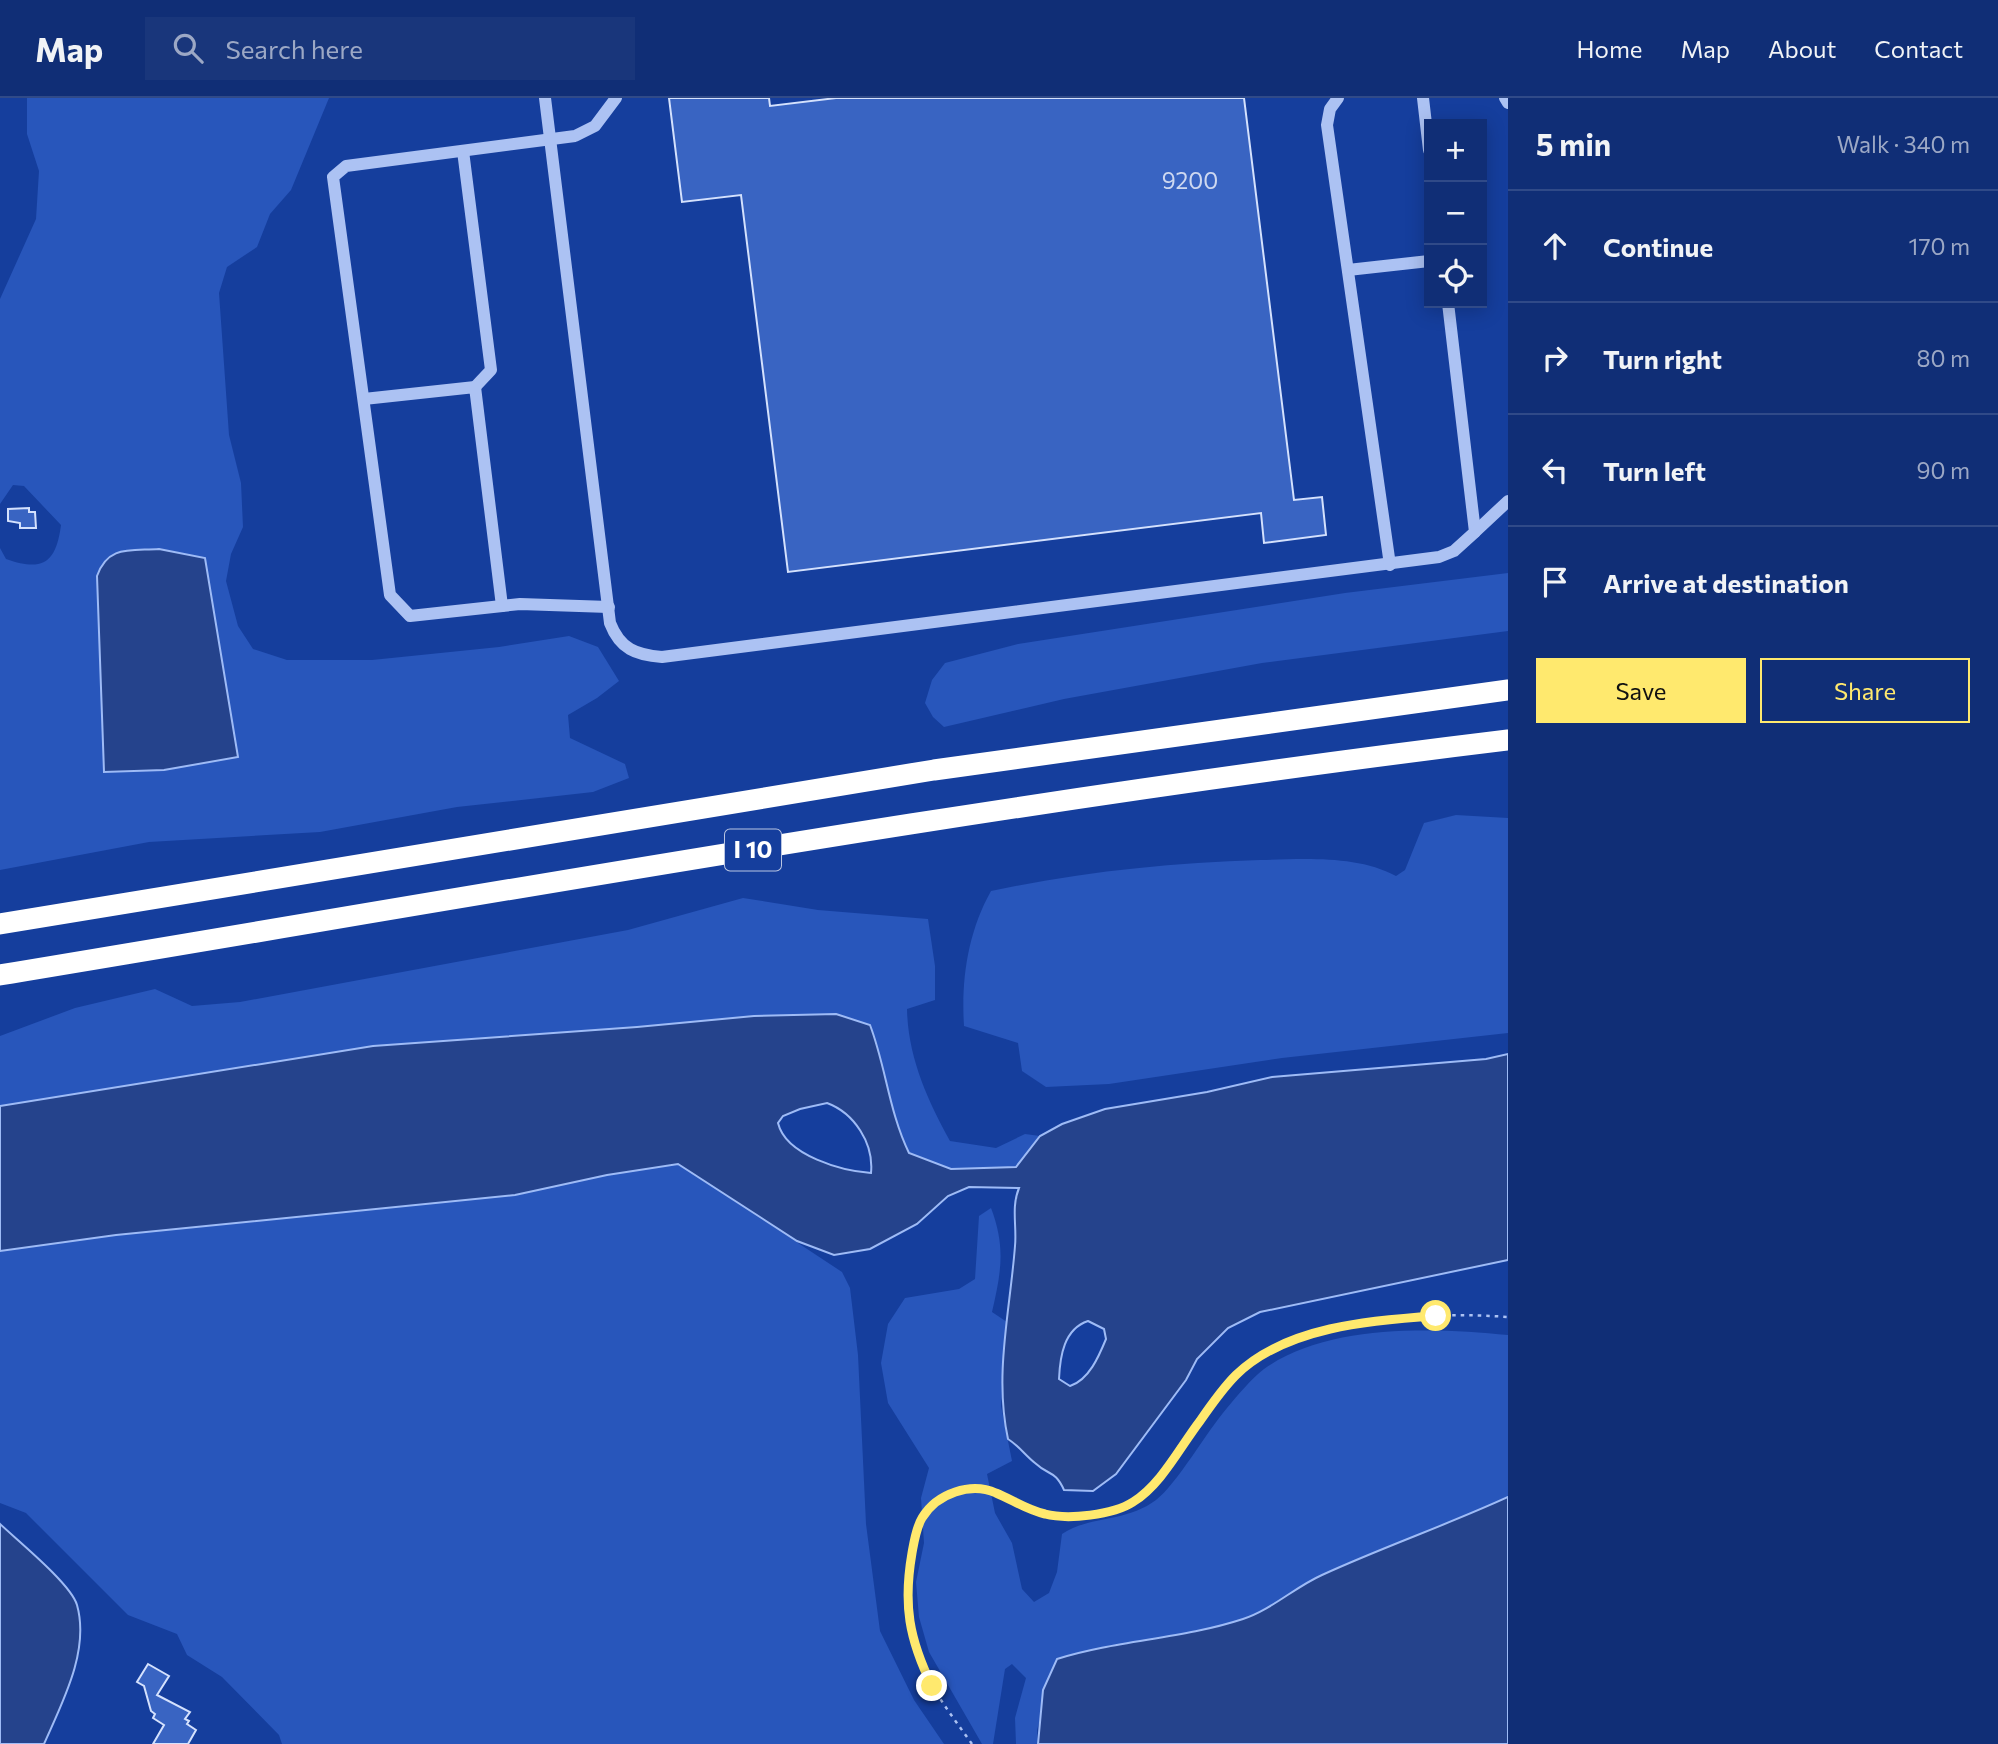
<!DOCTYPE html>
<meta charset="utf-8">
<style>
:root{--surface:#102e76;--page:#19367b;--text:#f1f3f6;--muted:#9ca8c5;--line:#304a88;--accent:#ffe96e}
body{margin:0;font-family:Commissioner,sans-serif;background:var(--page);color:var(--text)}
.controls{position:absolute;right:21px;top:21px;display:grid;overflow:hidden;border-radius:0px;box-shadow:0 4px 18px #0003}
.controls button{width:63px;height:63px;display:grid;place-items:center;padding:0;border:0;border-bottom:2px solid var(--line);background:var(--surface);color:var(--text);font:35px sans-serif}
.stop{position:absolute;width:21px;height:21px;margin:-16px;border:5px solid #ffe96e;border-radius:50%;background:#fff}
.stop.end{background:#ffe96e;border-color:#fff;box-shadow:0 2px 7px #0008}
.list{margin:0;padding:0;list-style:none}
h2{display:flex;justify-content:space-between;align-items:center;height:91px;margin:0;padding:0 28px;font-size:30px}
h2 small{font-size:23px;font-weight:400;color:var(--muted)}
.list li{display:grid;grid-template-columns:46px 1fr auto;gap:21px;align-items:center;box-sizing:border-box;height:112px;padding:0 28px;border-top:2px solid var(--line)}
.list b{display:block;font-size:26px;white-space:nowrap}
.list em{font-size:23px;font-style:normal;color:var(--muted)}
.actions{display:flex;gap:14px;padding:21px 28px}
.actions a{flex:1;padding:16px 0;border:2px solid var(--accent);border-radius:0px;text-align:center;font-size:24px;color:var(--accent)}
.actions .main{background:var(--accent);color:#111}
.icon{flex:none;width:38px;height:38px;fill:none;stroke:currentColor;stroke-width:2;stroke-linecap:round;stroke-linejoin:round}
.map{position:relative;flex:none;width:1508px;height:1646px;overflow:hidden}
header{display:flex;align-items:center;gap:42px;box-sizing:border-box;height:98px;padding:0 35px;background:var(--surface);border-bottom:2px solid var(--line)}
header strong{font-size:33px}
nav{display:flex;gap:38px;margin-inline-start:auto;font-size:24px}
.search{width:490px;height:63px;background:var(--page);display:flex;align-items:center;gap:18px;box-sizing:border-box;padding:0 24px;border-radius:0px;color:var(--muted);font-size:26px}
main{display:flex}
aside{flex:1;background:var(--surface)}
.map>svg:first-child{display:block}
.green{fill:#2856bb;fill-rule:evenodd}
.water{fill:#25438c;stroke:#9ebbf6;stroke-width:2;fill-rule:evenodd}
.building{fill:#3964c2;stroke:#d4e1fd;stroke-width:2}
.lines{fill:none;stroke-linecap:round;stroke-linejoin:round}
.path{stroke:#acc2f3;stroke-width:2.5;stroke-dasharray:3.5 5;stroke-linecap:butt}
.minor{stroke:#acc2f3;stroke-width:12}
.highway{stroke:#fff;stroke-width:21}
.route{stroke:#ffe96e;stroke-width:9}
.labels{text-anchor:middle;stroke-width:5;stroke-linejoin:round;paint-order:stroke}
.number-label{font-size:23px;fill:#ced8f0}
.shield{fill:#153e9d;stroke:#b9c5e2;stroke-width:2}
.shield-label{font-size:24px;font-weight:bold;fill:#fff}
</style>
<header>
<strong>Map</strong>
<div class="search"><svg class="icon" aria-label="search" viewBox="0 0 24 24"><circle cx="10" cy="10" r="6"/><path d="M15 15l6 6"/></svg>Search here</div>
<nav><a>Home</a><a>Map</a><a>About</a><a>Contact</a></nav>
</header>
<main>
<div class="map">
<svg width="1508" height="1646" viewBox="0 0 1508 1646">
<rect width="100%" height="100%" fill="#153e9d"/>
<g class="green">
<path d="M 27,0 L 329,0 L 291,92 L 270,116 L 257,149 L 227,169 L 219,195 L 229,337 L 241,385 L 243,429 L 231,456 L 226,483 L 238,528 L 253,551 L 287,562 L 372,562 L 499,549 L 569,538 L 598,549 L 619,583 L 597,600 L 568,617 L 570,640 L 625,666 L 629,680 L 593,694 L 457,709 L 320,734 L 149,744 L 0,772 L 0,450 L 6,461 C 43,474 56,465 61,427 L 24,388 L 13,387 L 0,406 L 0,201 L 36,121 L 39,73 L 27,36 ZM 159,451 L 205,460 L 238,658 L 164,672 L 105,674 L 97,478 C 107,451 134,453 159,451 Z"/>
<path d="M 1508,475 L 1508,533 L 1262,565 L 1064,601 L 944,629 L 933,619 L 925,605 L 932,582 L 945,565 L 1018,546 L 1345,495 Z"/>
<path d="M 1456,717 L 1508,720 L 1508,935 L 1282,960 L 1109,986 L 1046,989 L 1022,973 L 1018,945 L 964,928 C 961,881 968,834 991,793 C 1081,774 1167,765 1260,762 C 1304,761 1357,757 1396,778 L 1405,772 L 1424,725 Z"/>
<path d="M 743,800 L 818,812 L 928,821 L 935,868 L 935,902 L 907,911 C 908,959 927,1001 950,1043 L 996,1050 L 1025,1036 L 1040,1038 L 1016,1069 L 954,1072 L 909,1055 C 889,1014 886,969 870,927 L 835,916 L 754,918 L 637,929 L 373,948 L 0,1008 L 0,938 L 75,910 L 155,891 L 192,908 L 240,904 L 628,832 Z"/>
<path d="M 678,1066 L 842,1174 L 850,1190 L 858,1257 L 866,1426 L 880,1533 L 914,1602 L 944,1646 L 282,1646 L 279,1637 L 222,1579 L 187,1557 L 177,1536 L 128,1517 L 26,1415 L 0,1405 L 0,1153 L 116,1137 L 515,1097 L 607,1077 Z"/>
<path d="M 991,1110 C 1006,1149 1001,1175 992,1214 L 1007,1224 L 1001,1308 L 1012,1363 L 987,1376 L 995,1415 L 1012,1445 L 1022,1491 L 1034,1504 L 1049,1495 L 1057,1474 L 1062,1436 C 1091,1417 1125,1425 1156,1402 C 1177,1386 1207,1333 1227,1310 C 1238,1297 1251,1281 1264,1271 C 1328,1225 1434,1230 1508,1237 L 1508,1399 C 1447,1427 1383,1449 1322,1477 C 1295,1489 1271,1512 1243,1521 C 1182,1541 1118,1542 1057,1561 L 1037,1632 L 1038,1646 L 1016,1646 L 1015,1620 L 1026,1580 L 1012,1566 L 1005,1571 L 993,1646 L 982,1646 L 929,1554 L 919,1519 L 916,1484 L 924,1445 L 921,1400 L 929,1370 L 888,1305 L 881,1265 L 888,1226 L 905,1200 L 959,1191 L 975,1181 L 979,1118 Z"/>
</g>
<g class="water">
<path d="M 159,451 L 205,460 L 238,659 L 164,672 L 104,674 L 97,478 C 108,447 130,453 159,451 Z"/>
<path d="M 836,916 L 870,927 C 886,969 889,1014 909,1055 L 951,1071 L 1016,1069 L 1040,1038 L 1062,1026 L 1105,1011 L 1207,994 L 1272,979 L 1486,961 L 1508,956 L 1508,1162 L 1260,1214 L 1228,1230 L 1197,1261 L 1186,1282 L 1116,1376 L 1093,1393 L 1064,1392 C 1055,1372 1049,1378 1035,1365 C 1025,1357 1019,1348 1008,1341 C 994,1277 1010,1213 1015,1148 C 1017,1129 1011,1109 1019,1090 L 969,1089 L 948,1098 L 917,1126 L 870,1151 L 834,1157 L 797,1143 L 678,1066 L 607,1077 L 515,1097 L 116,1137 L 0,1153 L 0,1008 L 373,948 L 637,929 L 754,918 ZM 827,1005 C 854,1015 874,1045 871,1075 C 843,1073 786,1058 778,1025 L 783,1018 L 800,1011 ZM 1088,1223 L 1104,1231 L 1106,1241 C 1099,1258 1089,1282 1070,1288 L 1059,1281 C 1060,1258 1064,1231 1088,1223 Z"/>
<path d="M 1508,1399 L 1508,1646 L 1038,1646 L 1043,1592 L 1057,1561 C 1118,1542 1182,1541 1243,1521 C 1271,1512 1295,1489 1322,1477 C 1383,1449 1447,1427 1508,1399 Z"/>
<path d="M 0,1426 C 18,1443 71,1486 77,1507 C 90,1553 62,1605 44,1646 L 0,1646 Z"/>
</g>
<g class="building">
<path d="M 669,0 L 769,0 L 770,8 L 836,0 L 1244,0 L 1294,402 L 1322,399 L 1326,437 L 1264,445 L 1261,415 L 788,474 L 741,97 L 682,104 Z"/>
<path d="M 29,410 L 29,414 L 35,414 L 36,430 L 20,430 L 20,425 L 8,423 L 8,411 Z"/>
<path d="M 148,1566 L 169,1578 L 157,1597 L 190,1614 L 185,1621 L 189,1623 L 187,1626 L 196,1632 L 188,1646 L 153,1646 L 164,1627 L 153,1620 L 155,1616 L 151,1613 L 144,1588 L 137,1584 Z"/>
</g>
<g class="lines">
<path class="path" d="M 972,1646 C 952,1618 931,1591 918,1560 C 899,1513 899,1405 962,1391 C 983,1386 999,1398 1017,1407 C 1055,1426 1109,1419 1145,1397 C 1174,1357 1201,1312 1236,1277 C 1295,1219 1430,1213 1508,1219"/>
<g class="minor">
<path d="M 545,0 L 610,525 C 620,551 636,557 662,559 L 1439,459 L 1454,453 L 1475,434 L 1448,205"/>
<path d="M 1338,0 L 1330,11 L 1327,27 L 1390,467"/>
<path d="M 1423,0 L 1429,52"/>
<path d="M 1505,0 L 1508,5"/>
<path d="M 463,53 L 491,272 L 475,289"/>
<path d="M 1348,172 L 1429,163"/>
<path d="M 364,301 L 475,289 L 502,508"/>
<path d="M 1475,434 L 1508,403"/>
<path d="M 609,509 L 520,506 L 410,518 L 390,497 L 333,79 L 346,68 L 575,38 L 595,28 L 616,0"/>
</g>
<g class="highway">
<path d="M 0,826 L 934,672 L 1508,592"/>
<path d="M 0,877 C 502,794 1003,703 1508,642"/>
</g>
</g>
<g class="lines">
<path class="route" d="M 932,1588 C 909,1541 903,1507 912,1455 C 914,1444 916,1430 922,1420 C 937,1395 971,1384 996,1395 C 1013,1402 1027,1412 1045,1416 C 1068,1422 1113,1417 1133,1404 C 1161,1387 1180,1349 1200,1323 C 1211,1307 1222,1291 1236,1277 C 1285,1229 1371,1222 1436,1218"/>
</g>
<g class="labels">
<g class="number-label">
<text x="1190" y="91">9200</text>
</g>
<rect class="shield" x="725" y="731.5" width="56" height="41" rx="5"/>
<g class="shield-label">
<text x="753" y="760">I 10</text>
</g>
</g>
</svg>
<div class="controls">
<button>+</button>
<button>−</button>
<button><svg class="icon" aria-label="locate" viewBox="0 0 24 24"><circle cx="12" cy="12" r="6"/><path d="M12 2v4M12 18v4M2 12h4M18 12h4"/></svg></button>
</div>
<div class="stop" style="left:1436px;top:1218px"></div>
<div class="stop end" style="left:932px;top:1588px"></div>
</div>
<aside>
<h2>5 min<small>Walk · 340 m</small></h2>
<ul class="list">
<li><svg class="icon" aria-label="ahead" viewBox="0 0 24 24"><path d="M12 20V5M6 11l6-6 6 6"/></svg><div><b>Continue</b></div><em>170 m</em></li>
<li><svg class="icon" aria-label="right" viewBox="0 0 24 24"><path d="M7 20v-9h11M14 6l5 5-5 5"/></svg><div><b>Turn right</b></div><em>80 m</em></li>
<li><svg class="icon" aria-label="left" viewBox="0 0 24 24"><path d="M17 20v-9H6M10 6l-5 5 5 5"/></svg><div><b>Turn left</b></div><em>90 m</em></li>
<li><svg class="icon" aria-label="arrive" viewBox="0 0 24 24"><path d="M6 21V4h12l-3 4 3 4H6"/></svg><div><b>Arrive at destination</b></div></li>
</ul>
<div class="actions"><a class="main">Save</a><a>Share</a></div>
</aside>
</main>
